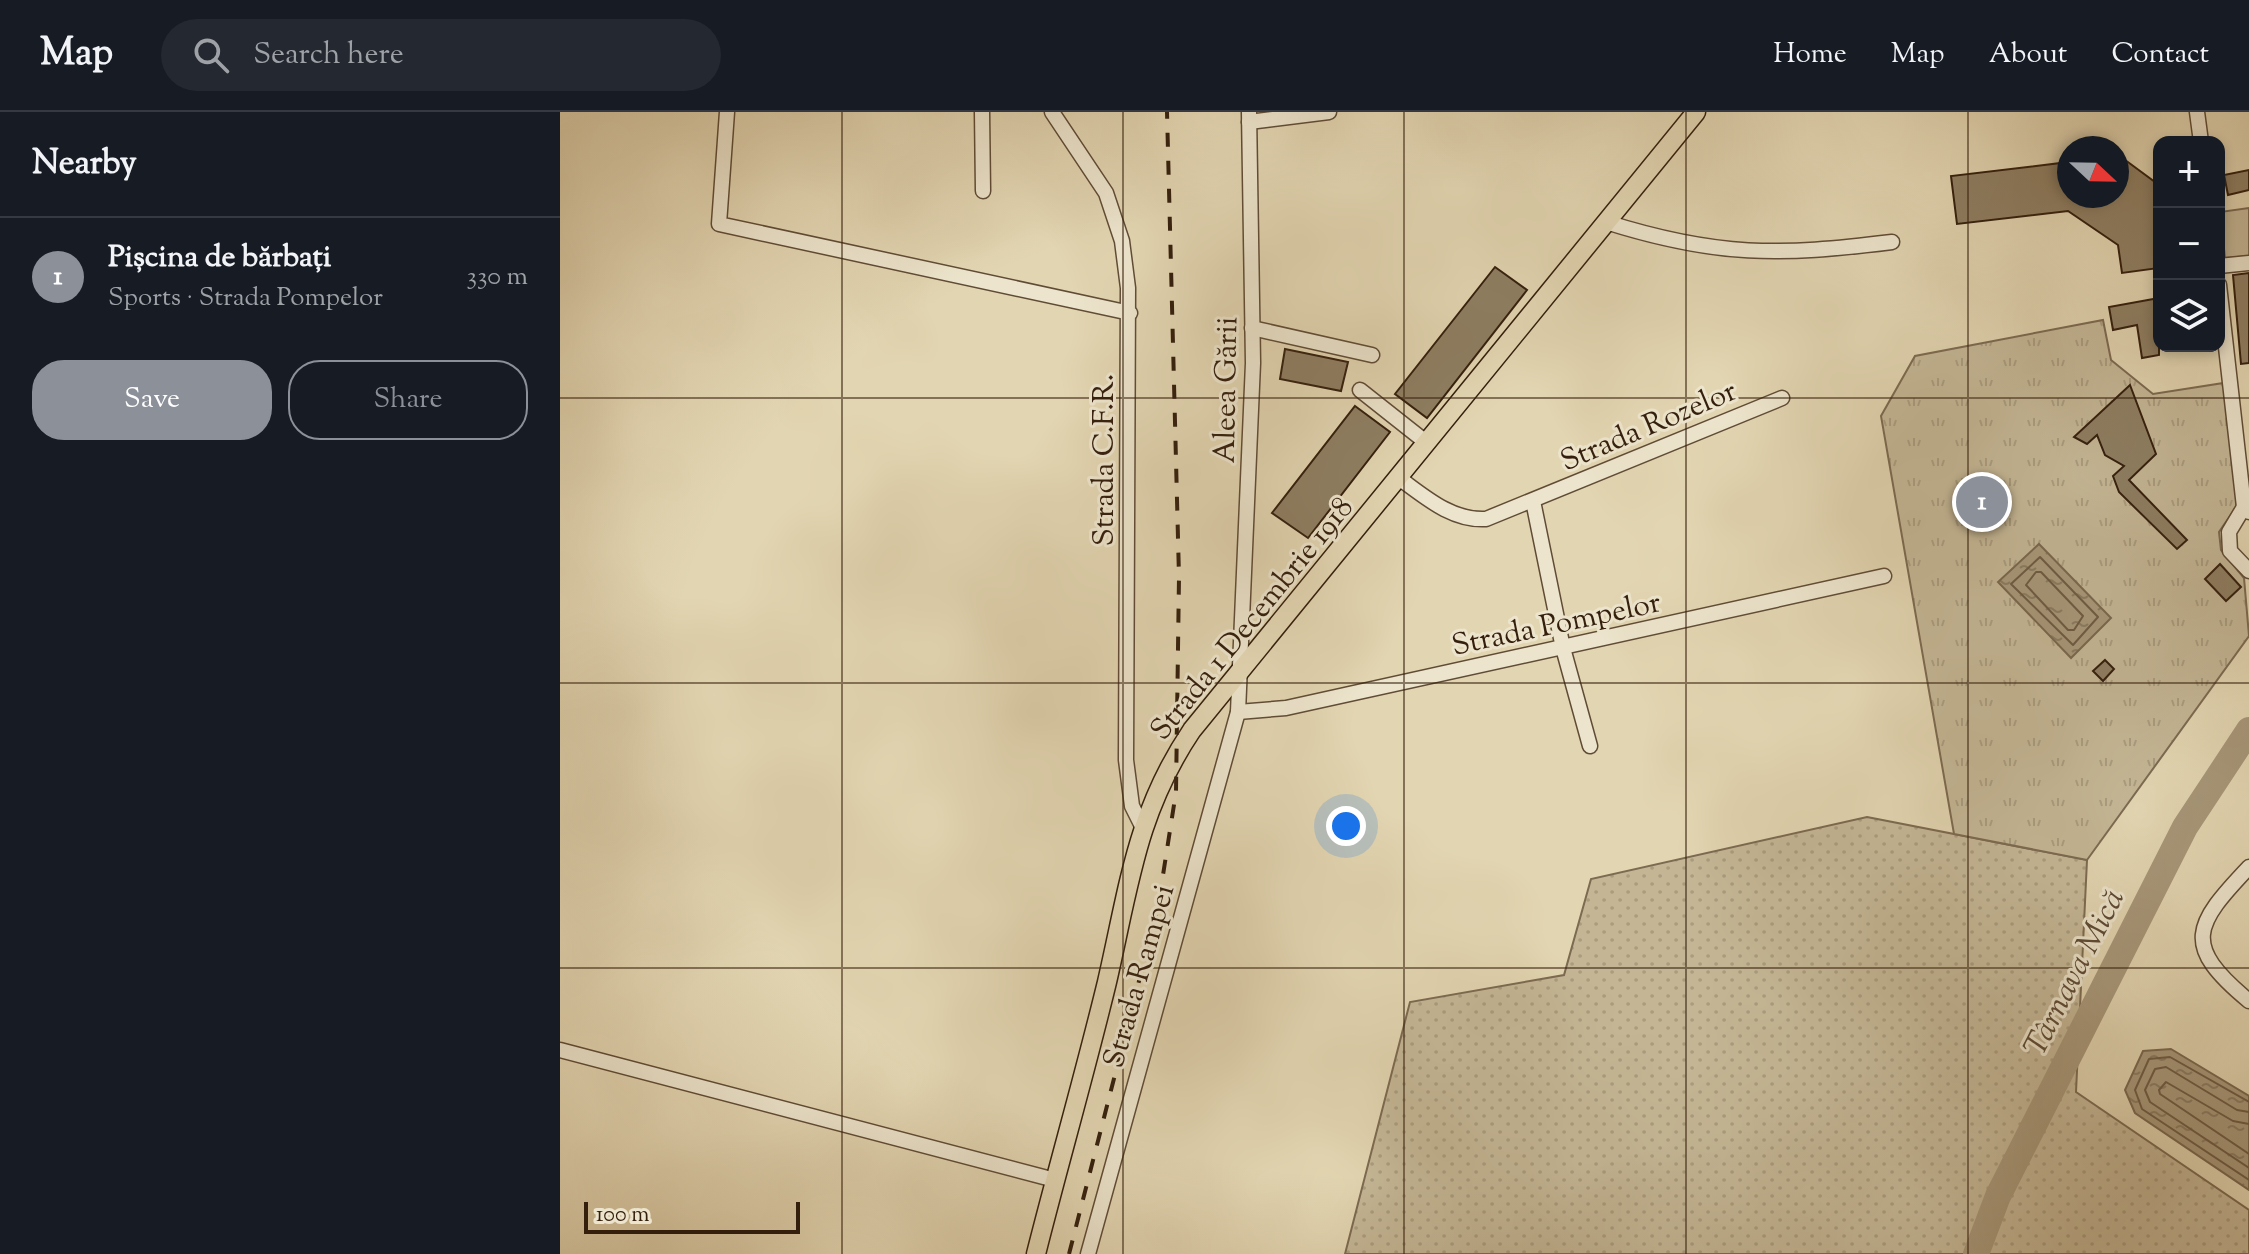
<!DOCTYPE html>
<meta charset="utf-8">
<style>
:root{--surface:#171b24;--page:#242831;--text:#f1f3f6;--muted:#9ea1a6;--line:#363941;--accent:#8c9099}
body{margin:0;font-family:"Sorts Mill Goudy",serif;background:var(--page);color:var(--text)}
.controls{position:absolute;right:24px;top:24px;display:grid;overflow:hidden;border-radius:16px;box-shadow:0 4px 12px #0003}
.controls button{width:72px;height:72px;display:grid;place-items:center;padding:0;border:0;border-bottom:2px solid var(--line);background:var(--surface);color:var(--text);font:40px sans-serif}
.compass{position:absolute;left:1497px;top:24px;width:72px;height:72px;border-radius:50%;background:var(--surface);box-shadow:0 4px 12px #0003;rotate:112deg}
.scale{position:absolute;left:24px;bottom:20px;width:216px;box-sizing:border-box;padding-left:8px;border:4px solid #341f0d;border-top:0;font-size:22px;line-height:28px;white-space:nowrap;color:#341f0d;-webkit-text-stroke:6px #ece4cc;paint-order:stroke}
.you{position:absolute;left:786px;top:714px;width:28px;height:28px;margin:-20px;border:6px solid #fff;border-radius:50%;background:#1a73e8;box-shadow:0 0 0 12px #1a73e833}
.badge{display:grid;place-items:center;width:52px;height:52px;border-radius:50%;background:var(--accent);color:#fff;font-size:26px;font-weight:700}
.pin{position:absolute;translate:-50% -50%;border:4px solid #fff;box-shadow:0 2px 8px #0006}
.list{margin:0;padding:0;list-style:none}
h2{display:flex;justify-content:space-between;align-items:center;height:104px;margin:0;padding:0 32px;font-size:34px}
h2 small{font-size:26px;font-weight:400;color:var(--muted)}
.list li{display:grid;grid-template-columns:52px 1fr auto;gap:24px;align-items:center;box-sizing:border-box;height:120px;padding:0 32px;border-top:2px solid var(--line)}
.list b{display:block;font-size:30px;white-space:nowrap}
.list p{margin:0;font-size:26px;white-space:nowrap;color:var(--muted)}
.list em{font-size:26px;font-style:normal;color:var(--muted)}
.actions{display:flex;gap:16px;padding:24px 32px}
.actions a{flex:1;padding:18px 0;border:2px solid var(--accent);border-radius:32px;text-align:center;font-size:28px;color:var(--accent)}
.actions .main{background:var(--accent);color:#fff}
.icon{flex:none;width:44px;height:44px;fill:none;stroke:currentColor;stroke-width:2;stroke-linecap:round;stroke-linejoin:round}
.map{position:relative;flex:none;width:1689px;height:1142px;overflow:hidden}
header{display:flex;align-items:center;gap:48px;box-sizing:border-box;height:112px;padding:0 40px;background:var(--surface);border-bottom:2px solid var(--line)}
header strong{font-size:38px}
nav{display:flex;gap:44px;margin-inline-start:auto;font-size:28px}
.search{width:560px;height:72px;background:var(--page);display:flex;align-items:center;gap:20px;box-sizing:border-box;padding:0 28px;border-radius:44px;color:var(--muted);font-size:30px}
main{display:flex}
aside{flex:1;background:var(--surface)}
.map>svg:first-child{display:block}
.grass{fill:url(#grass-dots);stroke:#7c6a51;stroke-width:2}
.park{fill:url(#park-tufts);stroke:#7c6a51;stroke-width:2}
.pitch{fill:#c4b695;stroke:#7c6a51;stroke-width:2}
.water{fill:url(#water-ripples);stroke:#79674e;stroke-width:2}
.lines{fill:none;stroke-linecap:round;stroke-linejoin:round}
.shore{stroke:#6e5b43;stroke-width:2}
.river{stroke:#a79779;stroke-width:26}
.building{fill:#8e7e62;stroke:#341f0d;stroke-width:2}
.minor-casing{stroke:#604c36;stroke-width:17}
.major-casing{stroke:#341f0d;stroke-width:21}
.minor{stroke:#ece4cc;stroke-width:14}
.major{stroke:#e2d5b1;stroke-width:18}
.rail{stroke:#341f0d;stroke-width:4;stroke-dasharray:14 14;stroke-linecap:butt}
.grid{fill:none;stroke:#341f0d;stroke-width:2;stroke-opacity:0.55}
.labels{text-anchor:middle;stroke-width:6;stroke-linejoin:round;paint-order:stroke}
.street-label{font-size:30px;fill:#341f0d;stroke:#ece4cc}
.water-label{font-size:32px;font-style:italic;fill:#5c4933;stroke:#ece4cc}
</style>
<header>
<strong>Map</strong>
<div class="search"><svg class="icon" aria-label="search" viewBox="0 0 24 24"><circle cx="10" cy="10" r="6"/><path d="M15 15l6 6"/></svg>Search here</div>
<nav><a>Home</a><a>Map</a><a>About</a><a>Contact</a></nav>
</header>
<main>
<aside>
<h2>Nearby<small></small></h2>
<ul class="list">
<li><span class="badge">1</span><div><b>Pișcina de bărbați</b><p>Sports · Strada Pompelor</p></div><em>330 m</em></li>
</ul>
<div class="actions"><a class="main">Save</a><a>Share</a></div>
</aside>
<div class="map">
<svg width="1689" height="1142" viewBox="0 0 1689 1142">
<defs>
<pattern id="grass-dots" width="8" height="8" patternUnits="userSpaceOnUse" patternTransform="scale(2)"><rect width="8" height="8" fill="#c4b695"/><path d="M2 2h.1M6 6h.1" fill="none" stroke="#a99c7f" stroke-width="1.8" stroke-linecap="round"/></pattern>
<pattern id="park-tufts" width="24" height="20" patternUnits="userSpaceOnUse" patternTransform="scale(2)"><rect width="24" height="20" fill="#c4b695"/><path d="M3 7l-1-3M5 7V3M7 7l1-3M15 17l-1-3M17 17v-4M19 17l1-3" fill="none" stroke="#a99c7f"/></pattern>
<pattern id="water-ripples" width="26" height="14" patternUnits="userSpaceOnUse" patternTransform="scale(2)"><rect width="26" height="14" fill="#a79779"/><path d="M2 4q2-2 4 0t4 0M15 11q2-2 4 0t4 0" fill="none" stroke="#897b62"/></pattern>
</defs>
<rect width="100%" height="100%" fill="#e2d5b1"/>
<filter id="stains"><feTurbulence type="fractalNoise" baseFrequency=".0025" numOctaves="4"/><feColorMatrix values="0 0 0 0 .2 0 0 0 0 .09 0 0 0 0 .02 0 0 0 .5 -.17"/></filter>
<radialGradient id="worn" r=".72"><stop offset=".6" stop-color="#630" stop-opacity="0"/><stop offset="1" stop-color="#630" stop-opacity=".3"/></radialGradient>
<path class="grass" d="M 1307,705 L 1527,748 L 1516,980 L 1689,1098 L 1689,1142 L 785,1142 L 850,890 L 1004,863 L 1031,767 Z"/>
<path class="park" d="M 1543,208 L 1551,248 L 1593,282 L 1670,270 L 1683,385 L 1659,420 L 1661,438 L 1684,466 L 1689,524 L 1527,748 L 1394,722 L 1321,304 L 1355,244 Z"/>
<path class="pitch" d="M 1689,96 L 1689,144 L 1665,146 L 1660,100 Z"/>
<g class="water">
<circle cx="1422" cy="389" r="14"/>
<path d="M 1479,432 L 1551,506 L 1511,546 L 1438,470 Z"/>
<path d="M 1611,937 L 1689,984 L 1689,1078 L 1575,1001 L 1565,978 L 1583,939 Z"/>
</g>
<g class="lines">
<g class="shore">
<path d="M 1480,445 L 1538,505 L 1513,533 L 1451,472 Z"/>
<path d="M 1476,460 L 1481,460 L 1523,504 L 1514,518 L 1508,518 L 1466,473 Z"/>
<path d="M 1689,990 L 1610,945 L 1589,947 L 1575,978 L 1582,997 L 1689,1068"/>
<path d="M 1689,1000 L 1677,998 L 1606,955 L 1595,957 L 1585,978 L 1590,990 L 1689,1056"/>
<path d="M 1689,1012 L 1673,1009 L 1606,970 L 1599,978 L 1600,982 L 1689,1042"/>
</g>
<path class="river" d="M 1416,1142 L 1438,1084 L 1625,715 L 1689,618"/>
</g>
<g class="building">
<path d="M 1557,42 L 1599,73 L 1599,156 L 1562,161 L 1558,133 L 1508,99 L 1397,112 L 1391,64 L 1509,50 L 1509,84 L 1557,84 Z"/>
<path d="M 1689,58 L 1689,78 L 1668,83 L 1664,63 Z"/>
<path d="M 935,155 L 967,178 L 867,306 L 835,282 Z"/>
<path d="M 1689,161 L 1689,251 L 1681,252 L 1673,163 Z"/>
<path d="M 1599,186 L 1599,243 L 1582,246 L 1577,213 L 1553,218 L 1549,195 Z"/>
<path d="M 725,237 L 788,250 L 781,279 L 720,267 Z"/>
<path d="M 1570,273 L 1596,342 L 1569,368 L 1627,428 L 1617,437 L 1559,380 L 1553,364 L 1564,354 L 1545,343 L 1537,323 L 1527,332 L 1514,325 Z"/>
<path d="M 795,294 L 830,320 L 748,426 L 712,401 Z"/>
<path d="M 1660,452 L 1681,475 L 1666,489 L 1645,467 Z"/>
<path d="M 1545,548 L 1554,557 L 1543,569 L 1533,559 Z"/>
</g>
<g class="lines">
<defs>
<g id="minor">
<path d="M 167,0 L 159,112 L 570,201"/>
<path d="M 422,0 L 423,79"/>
<path d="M 492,0 L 546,81 L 562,129 L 568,176 L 566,648 L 572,694 L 582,714"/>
<path d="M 1637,0 L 1641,30"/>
<path d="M 689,10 L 769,0"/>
<path d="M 1046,110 C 1157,145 1219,144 1332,130"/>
<path d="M 1659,154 L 1689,151"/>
<path d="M 1659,173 L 1684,395 L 1689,400"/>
<path d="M 692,216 L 812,243"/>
<path d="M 800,278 L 867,331"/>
<path d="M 839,366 C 865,385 892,409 926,407 L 1222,286"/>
<path d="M 973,389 L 1003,536 L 1030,634"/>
<path d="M 1684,395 L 1669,420 L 1670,439 L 1689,459"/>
<path d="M 678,600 L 726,596 L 1324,464"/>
<path d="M 1689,755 C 1634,813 1621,833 1689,889"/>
<path d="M 0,938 L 495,1068"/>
<path d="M 528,1142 L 678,600 L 693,251 L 689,0"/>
</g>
<path id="major" d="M 476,1142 C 499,1051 525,961 547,870 C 569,775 576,701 632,618 L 1136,0"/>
</defs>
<use href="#minor" class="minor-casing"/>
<use href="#major" class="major-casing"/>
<use href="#minor" class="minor"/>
<use href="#major" class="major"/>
<path class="rail" d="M 509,1142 L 598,795 L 616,680 L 619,465 L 607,0"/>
</g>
<path class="grid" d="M 282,0 L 282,1142M 563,0 L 563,1142M 844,0 L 844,1142M 1126,0 L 1126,1142M 1408,0 L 1408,1142M 0,286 L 1689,286M 0,571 L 1689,571M 0,856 L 1689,856"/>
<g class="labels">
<g class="street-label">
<text transform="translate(665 278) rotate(-89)" y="10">Aleea Gării</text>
<text transform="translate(1088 313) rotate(-23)" y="10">Strada Rozelor</text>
<text transform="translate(543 348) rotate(-90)" y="10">Strada C.F.R.</text>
<text transform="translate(691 506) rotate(-51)" y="10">Strada 1 Decembrie 1918</text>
<text transform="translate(996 511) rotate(-12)" y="10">Strada Pompelor</text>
<text transform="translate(578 864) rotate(-74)" y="10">Strada Rampei</text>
</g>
<g class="water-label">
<text transform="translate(1513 860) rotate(-63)" y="11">Târnava Mică</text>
</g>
</g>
<rect width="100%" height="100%" filter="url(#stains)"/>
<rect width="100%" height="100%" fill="url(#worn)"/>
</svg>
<div class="controls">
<button>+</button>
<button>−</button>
<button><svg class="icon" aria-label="layers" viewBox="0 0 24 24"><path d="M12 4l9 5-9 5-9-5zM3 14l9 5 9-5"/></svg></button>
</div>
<svg class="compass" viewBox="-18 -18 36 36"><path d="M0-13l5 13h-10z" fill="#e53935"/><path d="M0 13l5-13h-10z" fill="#9ea1a6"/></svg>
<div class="scale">100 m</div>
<div class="you"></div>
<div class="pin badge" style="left:1422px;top:390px">1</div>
</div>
</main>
